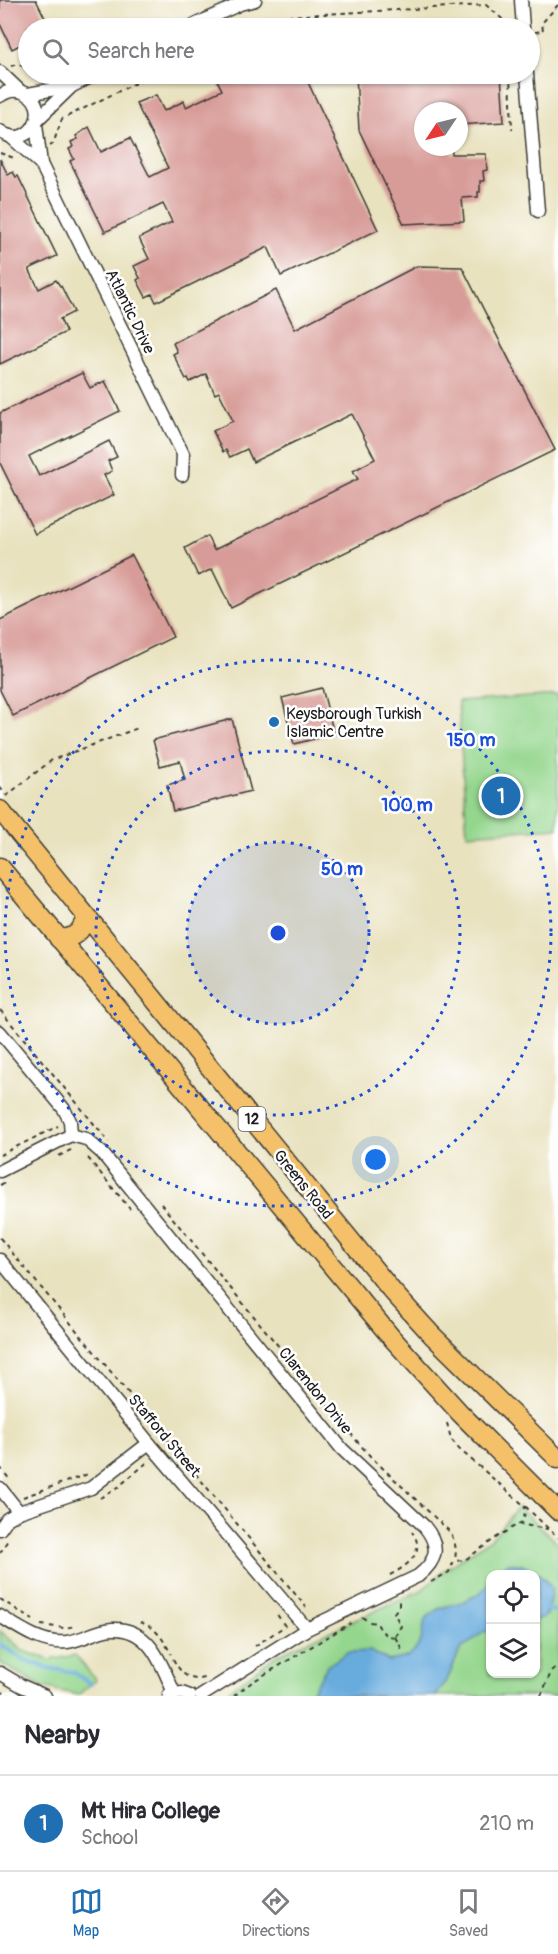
<!DOCTYPE html>
<style>
:root{--surface:#fff;--page:#f7f7f7;--text:#2b2b33;--muted:#7c7c81;--line:#e1e1e2;--accent:#1f6fb2}
body{margin:0;font-family:Pangolin,sans-serif;background:var(--page);color:var(--text)}
.controls{position:absolute;right:18px;bottom:18px;display:grid;overflow:hidden;border-radius:12px;box-shadow:0 2px 4px #0004}
.controls button{width:54px;height:54px;display:grid;place-items:center;padding:0;border:0;border-bottom:2px solid var(--line);background:var(--surface);color:var(--text);font:30px sans-serif}
.compass{position:absolute;left:414px;top:102px;width:54px;height:54px;border-radius:50%;background:var(--surface);box-shadow:0 2px 4px #0004;rotate:235deg}
.you{position:absolute;left:376px;top:1160px;width:21px;height:21px;margin:-15px;border:4px solid #fff;border-radius:50%;background:#1a73e8;box-shadow:0 0 0 9px #1a73e833}
.badge{display:grid;place-items:center;width:39px;height:39px;border-radius:50%;background:var(--accent);color:#fff;font-size:20px;font-weight:700}
.pin{position:absolute;translate:-50% -50%;border:3px solid #fff;box-shadow:0 2px 6px #0006}
.list{margin:0;padding:0;list-style:none}
h2{display:flex;justify-content:space-between;align-items:center;height:78px;margin:0;padding:0 24px;font-size:26px}
h2 small{font-size:20px;font-weight:400;color:var(--muted)}
.list li{display:grid;grid-template-columns:39px 1fr auto;gap:18px;align-items:center;box-sizing:border-box;height:96px;padding:0 24px;border-top:2px solid var(--line)}
.list b{display:block;font-size:22px;white-space:nowrap}
.list p{margin:0;font-size:20px;white-space:nowrap;color:var(--muted)}
.list em{font-size:20px;font-style:normal;color:var(--muted)}
.icon{flex:none;width:33px;height:33px;fill:none;stroke:currentColor;stroke-width:2;stroke-linecap:round;stroke-linejoin:round}
.map{position:relative;flex:none;width:558px;height:1696px;overflow:hidden}
.search{position:absolute;background:var(--surface);box-shadow:0 2px 4px #0004;left:18px;right:18px;top:18px;height:66px;display:flex;align-items:center;gap:15px;box-sizing:border-box;padding:0 21px;border-radius:33px;color:var(--muted);font-size:22px}
.sheet{height:174px;background:var(--surface)}
nav{display:flex;justify-content:space-around;align-items:center;box-sizing:border-box;height:84px;border-top:2px solid var(--line);background:var(--surface);font-size:16px;color:var(--muted)}
nav a{display:grid;justify-items:center;gap:3px}
nav .on{color:var(--accent)}
.map>svg:first-child{display:block}
.green{fill:#94d68d;stroke:#587954;stroke-width:1.5;fill-rule:evenodd}
.water{fill:#68abdd;stroke:#42647c;stroke-width:1.5}
.lines{fill:none;stroke-linecap:round;stroke-linejoin:round}
.stream{stroke:#68abdd;stroke-width:4}
.building{fill:#d89c98}
.minor-casing{stroke:#3b3a34;stroke-width:15}
.primary-casing{stroke:#3b3a34;stroke-width:21}
.path{stroke:#3b3a34;stroke-width:2;stroke-dasharray:4.5 4.5;stroke-linecap:butt}
.minor{stroke:#fff;stroke-width:12}
.primary{stroke:#f4c16a;stroke-width:18}
.ring{fill:none;stroke:#1d4ed8;stroke-width:3;stroke-dasharray:3 6}
.poi-dot{fill:#1f6fb2;stroke:#fff;stroke-width:2}
.labels{text-anchor:middle;stroke-width:5;stroke-linejoin:round;paint-order:stroke}
.shield{fill:#fff;stroke:#606060;stroke-width:1.5}
.shield-label{font-size:15px;font-weight:bold;fill:#1c1c1c}
.street-label{font-size:16px;fill:#1c1c1c;stroke:#fff}
.poi-label{font-size:16px;fill:#1c1c1c;stroke:#fff;text-anchor:start}
.centre{fill:#1d4ed8;stroke:#fff;stroke-width:3}
.ring-label{font-size:18px;text-anchor:middle;font-weight:bold;fill:#1d4ed8;stroke:#fff;stroke-width:5;stroke-linejoin:round;paint-order:stroke}
</style>
<div class="map">
<svg width="558" height="1696" viewBox="0 0 558 1696">
<rect width="100%" height="100%" fill="#fff"/>
<filter id="ink" filterUnits="userSpaceOnUse"><feTurbulence type="fractalNoise" baseFrequency=".0167" numOctaves="2"/><feDisplacementMap in="SourceGraphic" scale="12" xChannelSelector="R" yChannelSelector="G"/><feConvolveMatrix kernelMatrix="1 2 1 2 8 2 1 2 1" color-interpolation-filters="sRGB"/></filter>
<filter id="wash" filterUnits="userSpaceOnUse"><feTurbulence type="fractalNoise" baseFrequency=".008" numOctaves="4" result="noise"/><feDisplacementMap in="SourceGraphic" scale="24" xChannelSelector="R" yChannelSelector="G"/><feGaussianBlur stdDeviation="1.35" result="paint"/><feColorMatrix in="noise" values="0 0 0 0 0 0 0 0 0 0 0 0 0 0 0 0 0 1.4 0 .05"/><feComposite in="paint" operator="in"/></filter>
<g filter="url(#wash)">
<rect width="100%" height="100%" fill="#e9e2bf"/>
<g class="green">
<path d="M 558,695 L 558,828 L 467,834 L 458,702 Z"/>
<path d="M 518,1507 L 558,1543 L 558,1696 L 221,1696 L 277,1655 L 422,1590 L 447,1568 L 491,1539 ZM 490,1574 L 536,1574 L 536,1674 L 490,1674 Z"/>
<path d="M 0,1631 L 24,1651 L 50,1660 L 75,1655 L 96,1680 L 78,1695 L 43,1687 L 0,1663 Z"/>
</g>
<g class="water">
<path d="M 508,1563 C 532,1565 538,1571 552,1588 L 547,1615 L 536,1620 L 536,1574 L 497,1574 Z"/>
<path d="M 490,1582 L 490,1631 L 484,1632 L 460,1650 L 449,1676 L 436,1696 L 309,1696 L 327,1666 L 348,1652 L 370,1651 L 389,1661 L 407,1657 L 413,1653 L 421,1641 L 425,1619 L 440,1608 L 462,1602 L 479,1594 Z"/>
</g>
<g class="lines">
<g class="stream">
<path d="M 536,1605 L 554,1611"/>
<path d="M 0,1644 L 24,1660 L 48,1668 L 73,1672 L 91,1684"/>
</g>
</g>
<g id="blocks">
<g class="building">
<path d="M 0,0 L 36,0 L 50,28 L 28,28 L 28,41 L 12,49 L 0,24 Z"/>
<path d="M 214,74 L 304,74 L 378,230 L 281,276 L 268,247 L 156,302 L 152,294 L 146,297 L 137,280 L 140,278 L 134,266 L 149,259 L 139,238 L 172,222 L 163,204 L 105,232 L 70,161 L 74,159 L 69,149 L 73,147 L 71,142 L 78,139 L 76,136 L 89,127 L 101,152 L 130,138 L 150,177 L 168,168 L 136,103 L 156,95 L 164,111 L 184,101 L 186,107 L 222,90 Z"/>
<path d="M 356,74 L 501,74 L 504,122 L 459,125 L 459,111 L 423,111 L 423,147 L 451,147 L 452,154 L 486,154 L 487,170 L 483,171 L 484,181 L 480,181 L 480,192 L 478,192 L 478,197 L 462,198 L 464,221 L 404,224 L 359,130 Z"/>
<path d="M 0,159 L 8,175 L 13,172 L 16,177 L 18,176 L 57,256 L 29,269 L 39,289 L 56,280 L 60,286 L 61,286 L 74,312 L 60,319 L 66,332 L 0,364 Z"/>
<path d="M 417,266 L 462,267 L 555,450 L 231,608 L 212,569 L 198,576 L 185,548 L 207,536 L 214,550 L 358,479 L 353,471 L 375,459 L 352,414 L 253,462 L 247,449 L 230,457 L 226,450 L 223,452 L 213,431 L 233,421 L 219,392 L 215,394 L 206,374 L 190,382 L 188,378 L 186,379 L 173,354 L 177,352 L 173,343 L 276,290 L 295,329 Z"/>
<path d="M 82,373 L 90,388 L 105,381 L 120,411 L 29,456 L 39,476 L 109,441 L 117,457 L 108,461 L 112,471 L 104,475 L 114,495 L 35,534 L 0,463 L 0,413 Z"/>
<path d="M 132,555 L 173,637 L 13,716 L 0,690 L 0,620 Z"/>
<path d="M 322,688 L 334,734 L 294,744 L 282,698 Z"/>
<path d="M 232,719 L 251,791 L 173,811 L 167,785 L 185,780 L 180,761 L 160,766 L 153,740 Z"/>
</g>
</g>
</g>
<g filter="url(#ink)">
<use href="#blocks" fill-opacity="0" stroke="#3b3a34" stroke-width="1.5"/>
<g class="lines">
<defs>
<g id="minor">
<path d="M 521,0 L 523,28"/>
<path d="M 188,28 L 240,4 L 255,0"/>
<path d="M 0,72 L 20,91"/>
<path d="M 527,74 L 538,211"/>
<path d="M 28,94 L 72,86"/>
<path d="M 0,96 C 7,91 14,89 22,92 C 55,103 30,154 0,131"/>
<path d="M 37,120 L 72,86 L 97,74"/>
<path d="M 36,124 L 41,164 L 183,454 L 182,475"/>
<path d="M 10,136 L 41,164"/>
<path d="M 0,1032 L 64,1109 L 70,1121 L 71,1135"/>
<path d="M 71,1135 L 86,1139 L 102,1153 L 342,1449 L 424,1526 C 441,1546 437,1561 418,1576 L 307,1629 L 201,1696"/>
<path d="M 0,1171 L 71,1135"/>
<path d="M 0,1260 L 149,1443 L 307,1629"/>
<path d="M 0,1488 L 19,1512"/>
<path d="M 0,1529 L 7,1519 L 19,1512 L 91,1488 L 149,1443"/>
<path d="M 0,1616 C 19,1628 43,1645 67,1642 C 82,1640 97,1630 112,1629 C 150,1627 162,1665 174,1693"/>
<path d="M 0,1673 L 22,1686 L 45,1696"/>
<path d="M 169,1695 L 182,1693 L 190,1696"/>
</g>
<g id="primary">
<path d="M 0,810 L 392,1291 L 432,1335 L 558,1459"/>
<path d="M 0,867 L 391,1337 L 460,1413 L 558,1511"/>
<path d="M 59,939 C 75,938 82,932 86,916"/>
</g>
</defs>
<use href="#minor" class="minor-casing"/>
<use href="#primary" class="primary-casing"/>
<g class="path">
<path d="M 245,28 L 269,17 L 486,5 L 508,24 L 508,28"/>
<path d="M 535,32 L 543,31 L 542,23 L 558,5"/>
<path d="M 11,66 L 17,64 L 28,68"/>
<path d="M 510,74 L 512,130"/>
<path d="M 50,146 L 53,144 L 62,119 L 154,74"/>
<path d="M 0,153 L 17,159"/>
<path d="M 0,787 L 5,795"/>
<path d="M 6,796 L 52,760 L 138,728"/>
<path d="M 0,1010 L 109,1142"/>
<path d="M 0,1155 L 58,1126"/>
<path d="M 59,1156 L 73,1149"/>
<path d="M 88,1158 L 130,1209"/>
<path d="M 0,1185 L 6,1182"/>
<path d="M 161,1204 L 356,1440 L 371,1457 L 448,1530 C 455,1538 458,1552 454,1561"/>
<path d="M 0,1238 L 306,1607"/>
<path d="M 447,1423 L 451,1439 L 459,1449 L 526,1507 L 558,1538"/>
<path d="M 0,1467 L 10,1480"/>
<path d="M 23,1497 L 88,1474"/>
<path d="M 100,1498 L 117,1488 L 150,1460"/>
<path d="M 518,1524 L 548,1529"/>
<path d="M 0,1553 L 9,1538"/>
<path d="M 390,1575 C 407,1566 427,1552 412,1532"/>
<path d="M 431,1582 L 449,1572 L 454,1561 L 465,1560 L 500,1535 L 522,1522 L 524,1519 L 525,1506"/>
<path d="M 0,1599 L 33,1620"/>
<path d="M 362,1617 L 369,1622 L 377,1623 C 381,1632 385,1636 395,1637"/>
<path d="M 140,1622 C 155,1626 164,1640 171,1654"/>
<path d="M 41,1625 L 64,1628 L 76,1626"/>
<path d="M 395,1637 L 401,1626 L 394,1613 L 399,1606 L 399,1599"/>
<path d="M 395,1637 L 402,1649"/>
<path d="M 255,1646 L 285,1626 L 276,1613"/>
<path d="M 173,1659 C 181,1673 188,1682 205,1678"/>
<path d="M 0,1691 L 10,1696"/>
<path d="M 234,1696 L 252,1682 L 351,1623"/>
<path d="M 541,1696 L 552,1670 L 558,1666"/>
</g>
<use href="#minor" class="minor"/>
<use href="#primary" class="primary"/>
</g>
</g>
<circle cx="278" cy="933" r="91" fill="#1d4ed8" fill-opacity=".12"/>
<g class="ring">
<circle cx="278" cy="933" r="91"/>
<circle cx="278" cy="933" r="182"/>
<circle cx="278" cy="933" r="273"/>
</g>
<circle class="poi-dot" cx="274" cy="722" r="6"/>
<g class="labels">
<rect class="shield" x="238.5" y="1107" width="27" height="24" rx="4.5"/>
<g class="shield-label">
<text x="252" y="1124">12</text>
</g>
<g class="street-label">
<text transform="translate(131 311) rotate(64)" y="6">Atlantic Drive</text>
<text transform="translate(304 1184) rotate(51)" y="6">Greens Road</text>
<text transform="translate(316 1390) rotate(51)" y="6">Clarendon Drive</text>
<text transform="translate(165 1435) rotate(50)" y="6">Stafford Street</text>
</g>
<g class="poi-label">
<text x="286" y="719">Keysborough Turkish<tspan x="286" dy="18">Islamic Centre</tspan></text>
</g>
</g>
<circle cx="278" cy="933" r="9" class="centre"/>
<g class="ring-label">
<text x="471" y="746">150 m</text>
<text x="407" y="811">100 m</text>
<text x="342" y="875">50 m</text>
</g>
</svg>
<div class="controls">
<button><svg class="icon" aria-label="locate" viewBox="0 0 24 24"><circle cx="12" cy="12" r="6"/><path d="M12 2v4M12 18v4M2 12h4M18 12h4"/></svg></button>
<button><svg class="icon" aria-label="layers" viewBox="0 0 24 24"><path d="M12 4l9 5-9 5-9-5zM3 14l9 5 9-5"/></svg></button>
</div>
<svg class="compass" viewBox="-18 -18 36 36"><path d="M0-13l5 13h-10z" fill="#e53935"/><path d="M0 13l5-13h-10z" fill="#7c7c81"/></svg>
<div class="you"></div>
<div class="pin badge" style="left:501px;top:796px">1</div>
<div class="search"><svg class="icon" aria-label="search" viewBox="0 0 24 24"><circle cx="10" cy="10" r="6"/><path d="M15 15l6 6"/></svg>Search here</div>
</div>
<section class="sheet">
<h2>Nearby<small></small></h2>
<ul class="list">
<li><span class="badge">1</span><div><b>Mt Hira College</b><p>School</p></div><em>210 m</em></li>
</ul>
</section>
<nav>
<a class="on"><svg class="icon" aria-label="map" viewBox="0 0 24 24"><path d="M3 6l6-2 6 2 6-2v14l-6 2-6-2-6 2zM9 4v14M15 6v14"/></svg>Map</a>
<a><svg class="icon" aria-label="directions" viewBox="0 0 24 24"><path d="M12 3l9 9-9 9-9-9zM9 14v-3h6M13 9l2 2-2 2"/></svg>Directions</a>
<a><svg class="icon" aria-label="saved" viewBox="0 0 24 24"><path d="M7 4h10v16l-5-4-5 4z"/></svg>Saved</a>
</nav>
